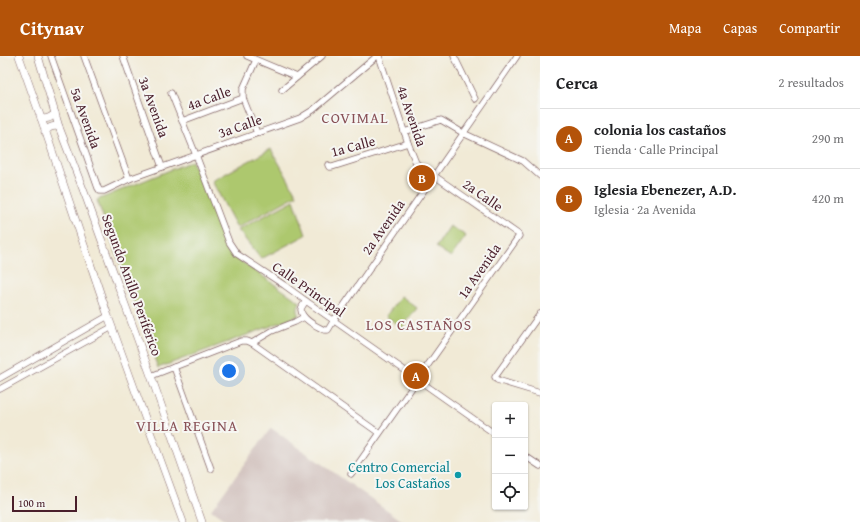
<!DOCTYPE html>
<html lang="es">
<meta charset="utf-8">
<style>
:root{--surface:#fff;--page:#f2f2f2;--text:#202124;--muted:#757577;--line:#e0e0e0;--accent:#b45309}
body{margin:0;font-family:"Gentium Book Plus",serif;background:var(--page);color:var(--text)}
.controls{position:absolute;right:12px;bottom:12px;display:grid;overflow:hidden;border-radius:4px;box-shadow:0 1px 3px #0004}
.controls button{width:36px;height:36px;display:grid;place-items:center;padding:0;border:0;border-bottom:1px solid var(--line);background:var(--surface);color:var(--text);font:20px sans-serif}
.scale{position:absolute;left:12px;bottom:10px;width:65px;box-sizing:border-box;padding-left:4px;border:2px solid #4a1f2b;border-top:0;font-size:11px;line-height:14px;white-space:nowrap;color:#4a1f2b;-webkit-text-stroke:3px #f6f6f2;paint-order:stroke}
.you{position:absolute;left:229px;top:315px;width:14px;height:14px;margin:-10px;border:3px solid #fff;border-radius:50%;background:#1a73e8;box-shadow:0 0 0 6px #1a73e833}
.badge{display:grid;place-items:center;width:26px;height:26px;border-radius:50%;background:var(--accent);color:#fff;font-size:13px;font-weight:700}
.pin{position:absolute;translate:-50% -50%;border:2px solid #fff;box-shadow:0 1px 4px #0006}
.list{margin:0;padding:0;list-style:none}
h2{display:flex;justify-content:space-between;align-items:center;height:52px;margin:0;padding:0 16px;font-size:17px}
h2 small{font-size:13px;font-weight:400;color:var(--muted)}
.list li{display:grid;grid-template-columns:26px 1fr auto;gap:12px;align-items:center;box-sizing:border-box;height:60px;padding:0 16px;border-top:1px solid var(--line)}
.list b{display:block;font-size:15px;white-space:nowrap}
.list p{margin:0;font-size:13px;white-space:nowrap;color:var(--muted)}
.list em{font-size:13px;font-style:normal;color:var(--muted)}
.icon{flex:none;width:22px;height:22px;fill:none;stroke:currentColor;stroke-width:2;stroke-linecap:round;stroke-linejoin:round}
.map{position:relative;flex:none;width:540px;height:466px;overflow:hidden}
header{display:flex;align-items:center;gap:24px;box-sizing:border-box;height:56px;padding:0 20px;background:var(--accent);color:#fff}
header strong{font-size:19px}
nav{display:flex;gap:22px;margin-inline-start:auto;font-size:14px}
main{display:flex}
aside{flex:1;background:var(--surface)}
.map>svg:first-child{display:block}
.industrial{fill:#d0c0bc}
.green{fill:#adc86e;stroke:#7c744c}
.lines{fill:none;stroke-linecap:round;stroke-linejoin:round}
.minor-casing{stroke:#846667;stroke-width:7}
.major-casing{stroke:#846667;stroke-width:8}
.minor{stroke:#fff;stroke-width:5.5}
.major{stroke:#fff;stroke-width:7}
.culture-dot{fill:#0f9aa8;stroke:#f6f6f2;stroke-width:1.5}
.labels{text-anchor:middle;stroke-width:4;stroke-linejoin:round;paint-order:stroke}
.street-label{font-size:14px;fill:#4a1f2b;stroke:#f6f6f2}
.culture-label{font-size:14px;fill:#0d838f;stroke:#f6f6f2;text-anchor:end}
.neighbourhood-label{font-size:15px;letter-spacing:1px;fill:#885056;stroke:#f6f6f2}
</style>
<header>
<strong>Citynav</strong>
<nav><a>Mapa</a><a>Capas</a><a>Compartir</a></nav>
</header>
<main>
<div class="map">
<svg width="540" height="466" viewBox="0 0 540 466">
<rect width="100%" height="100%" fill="#f6f6f2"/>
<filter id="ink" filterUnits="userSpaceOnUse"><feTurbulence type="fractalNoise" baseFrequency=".025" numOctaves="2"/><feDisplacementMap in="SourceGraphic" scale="8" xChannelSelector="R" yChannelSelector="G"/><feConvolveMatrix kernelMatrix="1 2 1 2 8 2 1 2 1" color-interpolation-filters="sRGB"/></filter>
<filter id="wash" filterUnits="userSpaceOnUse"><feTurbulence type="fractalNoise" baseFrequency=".012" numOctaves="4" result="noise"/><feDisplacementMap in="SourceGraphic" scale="16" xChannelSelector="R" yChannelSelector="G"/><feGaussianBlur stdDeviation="0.9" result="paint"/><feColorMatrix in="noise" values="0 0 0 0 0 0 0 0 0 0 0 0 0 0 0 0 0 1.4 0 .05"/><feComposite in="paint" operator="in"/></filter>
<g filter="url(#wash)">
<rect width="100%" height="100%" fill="#f1ead6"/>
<path class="industrial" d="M 271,372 L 404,466 L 228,466 L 211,454 Z"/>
<g class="green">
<path d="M 271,93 L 297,139 L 237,172 L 212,125 Z"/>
<path d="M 192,105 L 229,197 L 300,246 L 298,251 L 298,260 L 158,312 L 97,144 Z"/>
<path d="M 294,144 L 306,179 L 261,203 L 238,174 Z"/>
<path d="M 450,170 L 466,180 L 451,201 L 436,191 Z"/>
<path d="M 401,240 L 417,252 L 402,272 L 386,260 Z"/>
</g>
</g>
<g filter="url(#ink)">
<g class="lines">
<defs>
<g id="minor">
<path d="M 51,0 L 98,132 L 100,135 L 104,135 L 129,123 L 300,62 L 313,54 L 377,0"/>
<path d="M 84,0 L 129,123"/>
<path d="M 123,0 L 162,111"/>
<path d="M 247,0 L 297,21"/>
<path d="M 454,0 L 475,43"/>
<path d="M 256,4 L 243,33 L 243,42 L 257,77"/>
<path d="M 282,34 L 322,0"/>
<path d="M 171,37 L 196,99 L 229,186 L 237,198 L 284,229 L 306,245 L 417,323 L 495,378"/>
<path d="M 182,65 L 243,42"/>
<path d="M 404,76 L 441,64 L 463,77 L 523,105 L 540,120"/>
<path d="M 328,109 L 329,111 L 332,111 L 408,87"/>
<path d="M 306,245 C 304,248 301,251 301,254 C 302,264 317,270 324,274 L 328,274 L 334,264 L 517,0"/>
<path d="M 540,258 L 495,321 L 497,324 L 540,337"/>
<path d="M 252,287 L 272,275 L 295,266 L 304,261"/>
<path d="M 174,311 L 211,413"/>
<path d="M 151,320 L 241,285 L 247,285 L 252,287 L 379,377"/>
<path d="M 0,322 L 108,260"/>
<path d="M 0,333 L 112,271"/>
<path d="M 525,400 L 540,410"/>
<path d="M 351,418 L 519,180 L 518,178 L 416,107 L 408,87 L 379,0"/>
</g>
<g id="major">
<path d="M 19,0 L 41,62 L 108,260 L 183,466"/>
<path d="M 38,0 L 59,71 L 86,141 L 151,320 L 202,466"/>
<path d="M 41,62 C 47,64 51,62 55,57"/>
<path d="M 45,76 C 49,71 53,69 59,71"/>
</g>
</defs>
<use href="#minor" class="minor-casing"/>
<use href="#major" class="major-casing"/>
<use href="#minor" class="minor"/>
<use href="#major" class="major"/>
</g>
</g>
<circle class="culture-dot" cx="458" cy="419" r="4"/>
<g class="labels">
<g class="street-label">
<text transform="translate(209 42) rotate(-20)" y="5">4a Calle</text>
<text transform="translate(154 51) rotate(70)" y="5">3a Avenida</text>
<text transform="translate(412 60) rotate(71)" y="5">4a Avenida</text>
<text transform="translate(86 62) rotate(70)" y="5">5a Avenida</text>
<text transform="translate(240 70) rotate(-19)" y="5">3a Calle</text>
<text transform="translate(353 90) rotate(-15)" y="5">1a Calle</text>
<text transform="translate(483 139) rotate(35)" y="5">2a Calle</text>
<text transform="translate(383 171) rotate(-55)" y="5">2a Avenida</text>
<text transform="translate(479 215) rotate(-55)" y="5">1a Avenida</text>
<text transform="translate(132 229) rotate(70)" y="5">Segundo Anillo Periférico</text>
<text transform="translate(309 233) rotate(35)" y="5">Calle Principal</text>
</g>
<g class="culture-label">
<text x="450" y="416">Centro Comercial<tspan x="450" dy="16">Los Castaños</tspan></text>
</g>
<g class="neighbourhood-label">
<text x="355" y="67">COVIMAL</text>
<text x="419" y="274">LOS CASTAÑOS</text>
<text x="187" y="375">VILLA REGINA</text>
</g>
</g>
</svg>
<div class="controls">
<button>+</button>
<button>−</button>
<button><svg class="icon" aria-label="locate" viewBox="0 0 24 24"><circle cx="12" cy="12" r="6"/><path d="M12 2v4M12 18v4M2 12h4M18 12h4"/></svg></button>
</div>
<div class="scale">100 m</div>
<div class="you"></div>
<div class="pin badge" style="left:416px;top:320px">A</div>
<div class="pin badge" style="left:422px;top:122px">B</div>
</div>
<aside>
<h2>Cerca<small>2 resultados</small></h2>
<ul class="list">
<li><span class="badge">A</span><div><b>colonia los castaños</b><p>Tienda · Calle Principal</p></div><em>290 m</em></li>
<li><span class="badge">B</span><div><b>Iglesia Ebenezer, A.D.</b><p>Iglesia · 2a Avenida</p></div><em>420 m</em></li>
</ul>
</aside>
</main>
